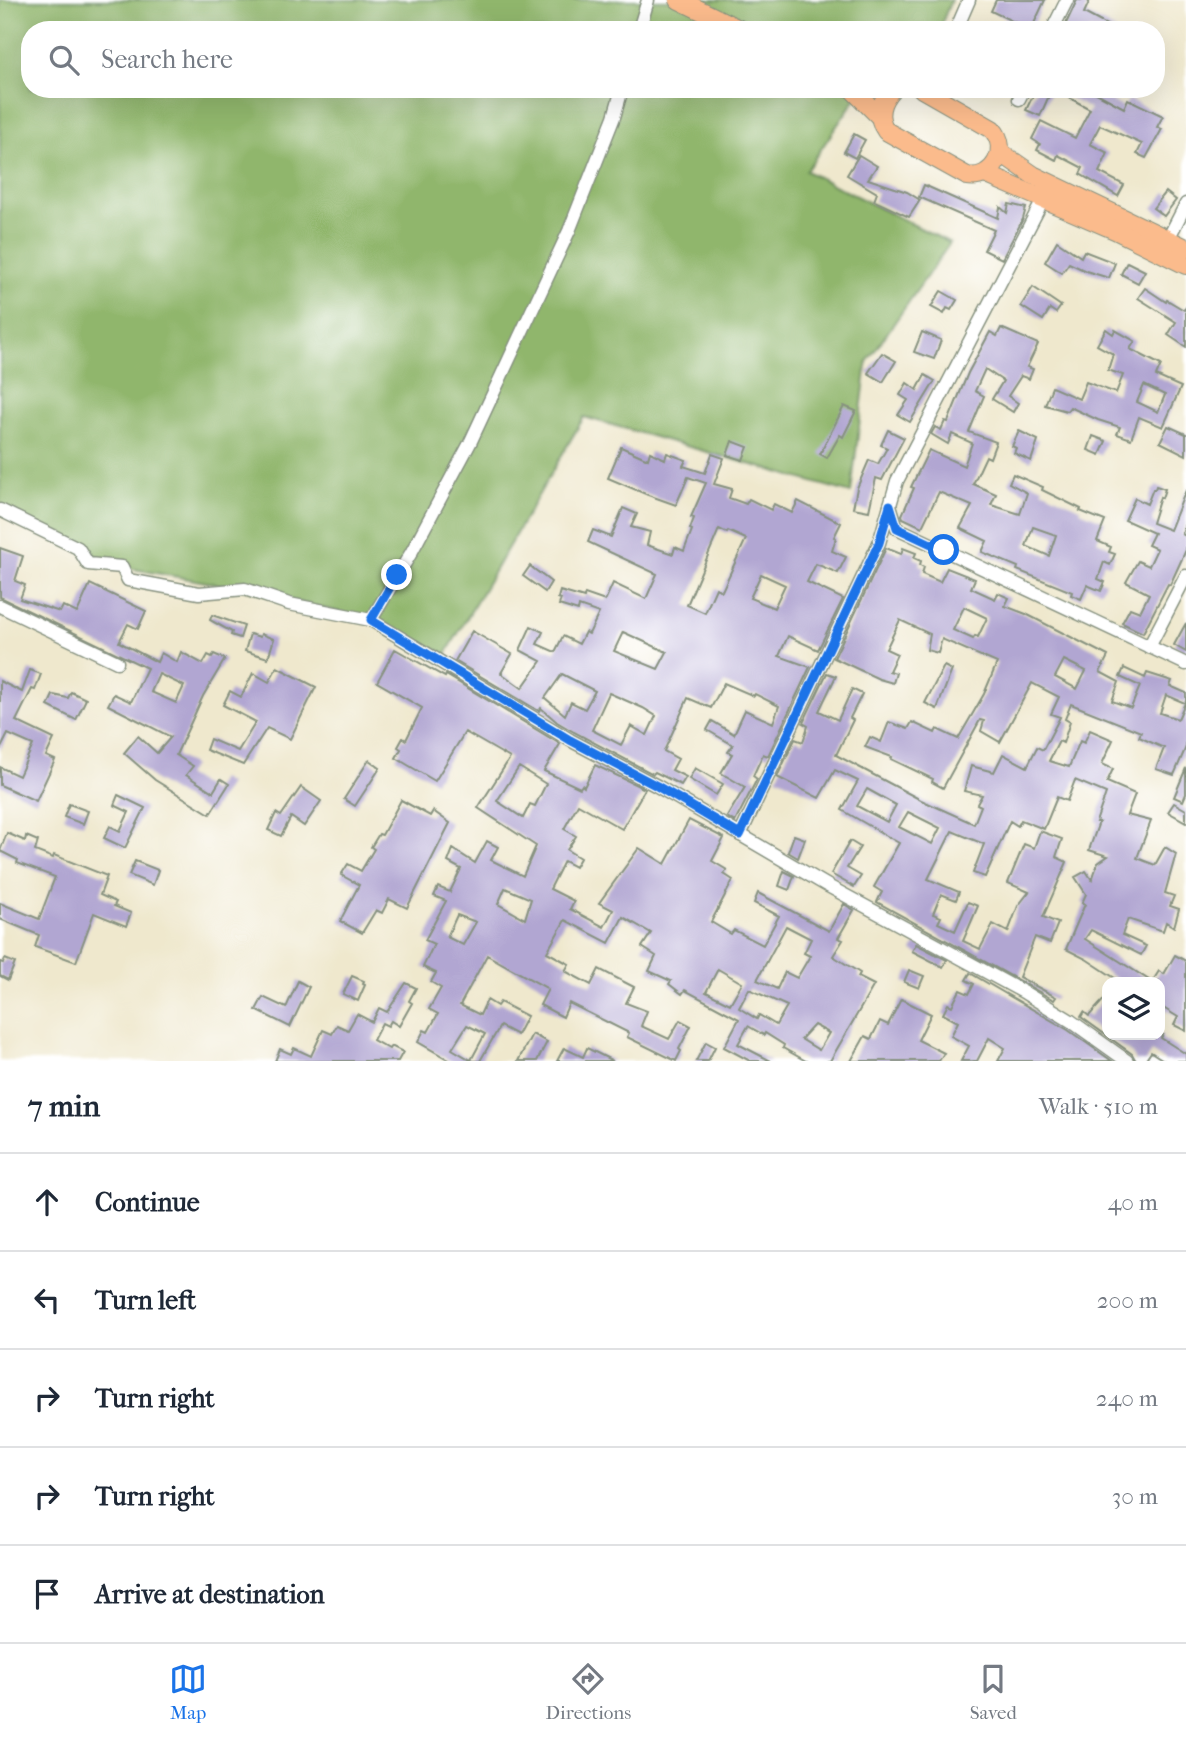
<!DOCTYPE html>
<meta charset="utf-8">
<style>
:root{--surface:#fff;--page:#f2f2f3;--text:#1f2937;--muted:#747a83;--line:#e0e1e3;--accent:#1a73e8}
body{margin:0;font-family:"IM FELL French Canon",serif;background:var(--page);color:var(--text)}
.controls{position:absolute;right:21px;bottom:21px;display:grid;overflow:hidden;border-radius:14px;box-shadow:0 7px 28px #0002}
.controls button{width:63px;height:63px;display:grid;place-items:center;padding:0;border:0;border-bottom:2px solid var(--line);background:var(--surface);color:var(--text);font:35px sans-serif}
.stop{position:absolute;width:21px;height:21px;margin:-16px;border:5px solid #1a73e8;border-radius:50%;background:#fff}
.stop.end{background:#1a73e8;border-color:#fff;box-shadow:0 2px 7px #0008}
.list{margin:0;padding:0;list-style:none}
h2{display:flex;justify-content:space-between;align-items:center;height:91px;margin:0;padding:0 28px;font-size:30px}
h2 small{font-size:23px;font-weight:400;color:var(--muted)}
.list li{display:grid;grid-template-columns:46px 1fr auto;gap:21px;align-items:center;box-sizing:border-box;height:98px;padding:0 28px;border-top:2px solid var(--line)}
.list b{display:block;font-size:26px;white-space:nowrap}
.list em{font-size:23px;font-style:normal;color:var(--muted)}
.icon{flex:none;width:38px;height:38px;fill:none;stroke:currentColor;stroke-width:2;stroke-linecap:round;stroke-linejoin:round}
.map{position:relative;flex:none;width:1186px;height:1061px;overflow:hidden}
.search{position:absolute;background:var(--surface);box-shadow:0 7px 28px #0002;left:21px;right:21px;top:21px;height:77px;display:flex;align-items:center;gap:18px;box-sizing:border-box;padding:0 24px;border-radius:28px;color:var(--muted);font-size:26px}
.sheet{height:581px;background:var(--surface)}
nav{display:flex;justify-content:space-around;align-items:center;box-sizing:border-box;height:98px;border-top:2px solid var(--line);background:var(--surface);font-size:19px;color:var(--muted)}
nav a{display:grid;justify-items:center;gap:4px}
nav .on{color:var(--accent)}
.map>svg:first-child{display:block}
.forest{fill:#90b66c;stroke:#587a50;stroke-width:2}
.building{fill:#b1a6d2;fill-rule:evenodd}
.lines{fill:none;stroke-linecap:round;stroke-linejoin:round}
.minor-casing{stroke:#879280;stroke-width:15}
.highway-casing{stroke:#879280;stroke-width:20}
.minor{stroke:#fff;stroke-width:12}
.highway{stroke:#fbbb8c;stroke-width:18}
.route{stroke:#1a73e8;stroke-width:9}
</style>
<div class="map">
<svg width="1186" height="1061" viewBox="0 0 1186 1061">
<rect width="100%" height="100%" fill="#fff"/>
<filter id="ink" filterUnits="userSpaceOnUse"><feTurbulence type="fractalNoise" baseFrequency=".0143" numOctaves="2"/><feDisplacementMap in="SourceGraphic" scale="14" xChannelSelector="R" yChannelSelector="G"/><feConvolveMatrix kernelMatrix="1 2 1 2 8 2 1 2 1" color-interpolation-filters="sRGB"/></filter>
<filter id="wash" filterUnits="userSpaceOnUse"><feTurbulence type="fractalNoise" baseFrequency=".00686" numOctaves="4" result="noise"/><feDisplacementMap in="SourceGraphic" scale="28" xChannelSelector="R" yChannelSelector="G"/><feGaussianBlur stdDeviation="1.57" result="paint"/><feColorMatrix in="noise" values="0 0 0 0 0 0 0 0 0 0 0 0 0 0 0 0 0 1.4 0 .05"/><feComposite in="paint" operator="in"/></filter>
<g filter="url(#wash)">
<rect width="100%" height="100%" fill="#efe8cd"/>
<path class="forest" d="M 0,0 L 951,0 L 939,30 L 30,30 L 30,89 L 862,89 L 806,171 L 950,243 L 867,362 L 851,493 L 584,417 L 446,654 L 371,620 L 245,589 L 122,567 L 78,548 L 0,506 Z"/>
<g id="blocks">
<g class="building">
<path d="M 996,0 L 1045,0 L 1031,30 L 991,11 Z"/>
<path d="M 1077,0 L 1090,0 L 1084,13 L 1116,30 L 1063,30 Z"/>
<path d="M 1036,89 L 1052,89 L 1040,116 L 1026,110 Z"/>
<path d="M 1053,89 L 1089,89 L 1124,108 L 1128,99 L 1163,116 L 1157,127 L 1162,129 L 1146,158 L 1137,154 L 1142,144 L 1100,125 L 1090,144 L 1108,153 L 1099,172 L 1124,185 L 1118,196 L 1080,174 L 1083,168 L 1058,155 L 1056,160 L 1037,150 L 1040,144 L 1032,139 L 1041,121 L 1075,138 L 1090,109 Z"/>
<path d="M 854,134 L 865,140 L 855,158 L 844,152 Z"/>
<path d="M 859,155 L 877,166 L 868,179 L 907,192 L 920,200 L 909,217 L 874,201 L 877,193 L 847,175 Z"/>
<path d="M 924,185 L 998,218 L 1000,207 L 1007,213 L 1009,204 L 1026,208 L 1023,219 L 1002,259 L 984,250 L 994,230 L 919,197 Z"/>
<path d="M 1166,192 L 1176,200 L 1164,216 L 1153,208 Z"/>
<path d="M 1057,241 L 1081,257 L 1084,251 L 1115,263 L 1109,278 L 1086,271 L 1069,263 L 1062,273 L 1045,262 Z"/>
<path d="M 1127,262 L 1145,271 L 1138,283 L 1121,274 Z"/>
<path d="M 1033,287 L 1061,306 L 1056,313 L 1050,309 L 1043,320 L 1021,306 Z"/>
<path d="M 1145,288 L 1166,302 L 1167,300 L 1184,310 L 1186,307 L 1186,347 L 1168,335 L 1176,322 L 1138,298 Z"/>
<path d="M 941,291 L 957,300 L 951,310 L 947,308 L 944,314 L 931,307 Z"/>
<path d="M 1001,328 L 1038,344 L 1027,367 L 1033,369 L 1029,379 L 1021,376 L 1008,396 L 1018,403 L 1013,412 L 992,399 L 1003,381 L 985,369 L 975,391 L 984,396 L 969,432 L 996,442 L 990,458 L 986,456 L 973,484 L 996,494 L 991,505 L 1020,514 L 1027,493 L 1009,483 L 1013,474 L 1043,487 L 1042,490 L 1081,509 L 1080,511 L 1105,521 L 1097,541 L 1111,547 L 1109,552 L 1115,554 L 1110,565 L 1104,562 L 1098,579 L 1105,582 L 1101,591 L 1087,585 L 1081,599 L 1071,595 L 1072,592 L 1017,570 L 1018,567 L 982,552 L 987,541 L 960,528 L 972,506 L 939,492 L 922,527 L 903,518 L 902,515 L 914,488 L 911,487 L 929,450 L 964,466 L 972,443 L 952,434 L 948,444 L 931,434 L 935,427 L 941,430 L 945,421 L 948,422 L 968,373 L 990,332 L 997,336 ZM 1033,527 L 1056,535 L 1049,556 L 1026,546 Z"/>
<path d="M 1106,329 L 1113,334 L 1115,330 L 1135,341 L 1130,349 L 1161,365 L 1156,376 L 1181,387 L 1163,427 L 1139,417 L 1131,439 L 1117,434 L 1120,427 L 1098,420 L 1070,407 L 1067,411 L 1045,405 L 1052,387 L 1079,399 L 1086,382 L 1116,393 L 1123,375 L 1108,370 L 1113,354 L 1097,345 ZM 1144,385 L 1165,395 L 1158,412 L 1137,402 Z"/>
<path d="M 922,332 L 941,340 L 934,359 L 914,352 Z"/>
<path d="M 882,353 L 896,361 L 883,382 L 868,373 Z"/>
<path d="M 925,375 L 935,381 L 910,422 L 898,415 L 908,400 L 900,395 L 907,383 L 917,390 Z"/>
<path d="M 844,406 L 856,411 L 843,437 L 840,435 L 827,458 L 820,454 Z"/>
<path d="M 1168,426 L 1186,434 L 1186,455 L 1160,442 Z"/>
<path d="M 888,430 L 904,438 L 882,480 L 876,478 L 869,511 L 853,508 L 857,488 L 869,460 L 878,464 L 887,448 L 881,445 Z"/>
<path d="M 1019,431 L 1038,440 L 1031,461 L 1014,453 L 1016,448 L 1012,446 Z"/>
<path d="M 1093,436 L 1106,441 L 1100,455 L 1088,450 Z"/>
<path d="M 732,441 L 748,447 L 743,460 L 727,455 Z"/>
<path d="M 621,447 L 648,459 L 650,452 L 665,459 L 667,453 L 686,460 L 683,466 L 705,473 L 712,454 L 724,458 L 714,484 L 732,489 L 729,498 L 746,504 L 749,499 L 771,510 L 774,504 L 792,513 L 798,501 L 841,523 L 834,537 L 836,538 L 832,551 L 846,557 L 838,573 L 816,564 L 807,582 L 843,599 L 818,650 L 788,636 L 779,656 L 810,667 L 768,756 L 763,754 L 753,776 L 757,779 L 735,822 L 727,817 L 745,787 L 721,773 L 732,754 L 728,752 L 733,745 L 707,730 L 712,721 L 734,734 L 745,710 L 773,723 L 779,706 L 755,694 L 754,696 L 724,683 L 711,708 L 688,698 L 664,751 L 678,759 L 672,770 L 686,777 L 681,785 L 655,772 L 653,774 L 574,732 L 557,722 L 541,708 L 539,711 L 455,661 L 472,631 L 512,654 L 501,673 L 522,688 L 541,661 L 520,650 L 531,626 L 543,632 L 537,644 L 555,652 L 563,636 L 579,644 L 585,632 L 589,634 L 599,613 L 579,606 L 578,611 L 559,605 L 561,599 L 558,598 L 560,591 L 584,598 L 585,594 L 605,601 L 613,583 L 646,599 L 657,574 L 588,542 L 593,530 L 611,537 L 623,508 L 637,514 L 631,527 L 650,532 L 647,545 L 673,554 L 675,547 L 684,551 L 692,530 L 690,529 L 694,518 L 691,517 L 706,483 L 688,477 L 676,505 L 648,495 L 608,478 ZM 719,529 L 727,533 L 728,531 L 746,539 L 722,591 L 716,588 L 705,613 L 687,605 ZM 761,574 L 785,585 L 774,608 L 750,598 ZM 623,632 L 667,652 L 658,669 L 614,651 ZM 562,674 L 595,691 L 585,709 L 571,702 L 565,715 L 545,698 ZM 609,693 L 643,708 L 656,716 L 647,735 L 631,726 L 621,745 L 592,730 Z"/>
<path d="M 1156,486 L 1165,489 L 1162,498 L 1160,497 L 1152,523 L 1170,530 L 1186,490 L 1186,523 L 1182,534 L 1186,536 L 1186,550 L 1170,585 L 1168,584 L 1143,633 L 1122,623 L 1130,608 L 1140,612 L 1149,594 L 1126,582 L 1138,561 L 1149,566 L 1157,549 L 1148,545 L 1154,533 L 1125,520 L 1135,498 L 1147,504 L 1153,489 L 1155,489 Z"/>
<path d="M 0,548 L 23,556 L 15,581 L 25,585 L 20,599 L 60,612 L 63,606 L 77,613 L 90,584 L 146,611 L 138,629 L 128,624 L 119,642 L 157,662 L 161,653 L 177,662 L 181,652 L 203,664 L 208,655 L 212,657 L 214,654 L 225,659 L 203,696 L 176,755 L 193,766 L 186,775 L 213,792 L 221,779 L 229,784 L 210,814 L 155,780 L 124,753 L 138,736 L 157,753 L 171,737 L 108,705 L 114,694 L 131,702 L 147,668 L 0,597 ZM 159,674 L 184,686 L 176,703 L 151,692 Z"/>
<path d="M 886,548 L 901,554 L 903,548 L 916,553 L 914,558 L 921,561 L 920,565 L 924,567 L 922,574 L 940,582 L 947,568 L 975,579 L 971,588 L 995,599 L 998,593 L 1009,598 L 1005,606 L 1026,614 L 1108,656 L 1100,672 L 1119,682 L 1112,701 L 1131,708 L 1140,686 L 1120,677 L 1124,668 L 1145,678 L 1147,673 L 1172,681 L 1170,686 L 1186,693 L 1186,747 L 1174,775 L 1156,769 L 1164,748 L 1139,737 L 1141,732 L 1071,704 L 1065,719 L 1070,722 L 1063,743 L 1059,741 L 1049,761 L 1069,767 L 1080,741 L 1084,743 L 1090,730 L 1113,740 L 1102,764 L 1113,769 L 1107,782 L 1135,794 L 1127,815 L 1151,821 L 1137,858 L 1155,865 L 1165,847 L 1176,854 L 1165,893 L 1174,896 L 1170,906 L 1179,909 L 1174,927 L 1166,922 L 1163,931 L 1128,919 L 1122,935 L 1146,946 L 1141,955 L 1091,930 L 1085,939 L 1152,982 L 1121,982 L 1086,959 L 1066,949 L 1085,904 L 1082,903 L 1086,894 L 1075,877 L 1086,871 L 1092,880 L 1098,863 L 1108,856 L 1089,850 L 1099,822 L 1096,822 L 1106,793 L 1075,780 L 1067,801 L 1057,797 L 1044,829 L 1021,820 L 1018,826 L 1010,821 L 985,877 L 973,873 L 984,844 L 952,831 L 928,879 L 959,892 L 956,900 L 941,894 L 933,914 L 941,917 L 938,923 L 955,931 L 968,902 L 978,906 L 963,941 L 980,949 L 993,924 L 1008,932 L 1018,906 L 1029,892 L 1008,883 L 1024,844 L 1034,848 L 1040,831 L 1062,839 L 1056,857 L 1067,862 L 1043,917 L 1058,923 L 1050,943 L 1035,937 L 1019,977 L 1056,997 L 1054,1000 L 877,902 L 882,892 L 874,887 L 899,843 L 842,810 L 858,781 L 835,770 L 819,798 L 777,777 L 795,739 L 803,742 L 808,726 L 803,723 L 827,673 L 836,676 L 819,711 L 838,720 L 852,689 L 862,694 L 850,718 L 853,720 L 836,755 L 921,800 L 974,824 L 981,806 L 977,804 L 982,795 L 964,791 L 971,766 L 994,772 L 1003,754 L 1027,767 L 1037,747 L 1043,750 L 1060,717 L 1051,714 L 1059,697 L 1032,683 L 1000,742 L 981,731 L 984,721 L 980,720 L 943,788 L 932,782 L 933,779 L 891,759 L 892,757 L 865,747 L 870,737 L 881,742 L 889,722 L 908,729 L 912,722 L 935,733 L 937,729 L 958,739 L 984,694 L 997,663 L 942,639 L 938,653 L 927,650 L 930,634 L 900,620 L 886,649 L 897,654 L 889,671 L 896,673 L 893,683 L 879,679 L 834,658 ZM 964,607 L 987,618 L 978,637 L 975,636 L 973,639 L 953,630 ZM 1064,660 L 1086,671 L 1077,689 L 1055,677 ZM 1166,695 L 1185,703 L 1178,719 L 1160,713 ZM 867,789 L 896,805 L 887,822 L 857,806 ZM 908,812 L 940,828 L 932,844 L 899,827 Z"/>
<path d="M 530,566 L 551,582 L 545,592 L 523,576 Z"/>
<path d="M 212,615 L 244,626 L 240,638 L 231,635 L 232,632 L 210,620 Z"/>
<path d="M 1186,623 L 1186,652 L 1174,645 Z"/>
<path d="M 250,634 L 260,637 L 261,634 L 274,639 L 268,658 L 245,651 Z"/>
<path d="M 395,649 L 445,677 L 446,675 L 560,744 L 544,771 L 580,788 L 582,785 L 584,787 L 595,765 L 645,789 L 622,829 L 578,804 L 564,829 L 576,836 L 567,850 L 580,858 L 575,867 L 564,861 L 550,889 L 574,901 L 570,909 L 604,927 L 613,910 L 599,903 L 639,848 L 665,864 L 689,820 L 724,838 L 712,861 L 727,870 L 724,874 L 733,880 L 711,922 L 731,934 L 734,930 L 763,945 L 779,916 L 754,903 L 758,893 L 829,931 L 844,904 L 854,910 L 838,938 L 843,940 L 833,956 L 860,973 L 858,977 L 874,985 L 830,1061 L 806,1061 L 783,1048 L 784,1045 L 765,1033 L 764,1035 L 748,1026 L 738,1044 L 771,1061 L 750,1061 L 724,1047 L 739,1019 L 685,990 L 682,994 L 669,984 L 671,981 L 649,971 L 656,956 L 642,947 L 651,933 L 623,917 L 609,943 L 565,920 L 547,952 L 569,964 L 565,971 L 591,985 L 599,969 L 634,987 L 626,1003 L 647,1011 L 641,1026 L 669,1039 L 680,1020 L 691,1026 L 679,1049 L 681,1051 L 676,1061 L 627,1037 L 629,1033 L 569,1003 L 563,1017 L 540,1005 L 548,989 L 487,955 L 460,1005 L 480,1015 L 487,1000 L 497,1006 L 500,1002 L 527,1016 L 517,1035 L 500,1026 L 480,1061 L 451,1061 L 418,1042 L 424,1030 L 428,1032 L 438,1014 L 429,1009 L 441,988 L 431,982 L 436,973 L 423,967 L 434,944 L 425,940 L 446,901 L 434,896 L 438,887 L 450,892 L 461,869 L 448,862 L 453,849 L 475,863 L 487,841 L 498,847 L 491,860 L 523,876 L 536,846 L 478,808 L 510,758 L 465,732 L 435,781 L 396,758 L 401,749 L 398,747 L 403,738 L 406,740 L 422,708 L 377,682 ZM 519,767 L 546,784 L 535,806 L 530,804 L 523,818 L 497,801 ZM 505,888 L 531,899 L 525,919 L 498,904 ZM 457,915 L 476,922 L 463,945 L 447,937 ZM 786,926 L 811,939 L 804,953 L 810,956 L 797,978 L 785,972 L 777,989 L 757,980 ZM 718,969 L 742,983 L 730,1004 L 706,992 ZM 749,989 L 787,1006 L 776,1025 L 759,1015 L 757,1019 L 739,1008 ZM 467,1025 L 485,1034 L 471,1060 L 452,1049 ZM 814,1025 L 829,1033 L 819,1050 L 801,1039 Z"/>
<path d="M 944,666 L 952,670 L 937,709 L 925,703 Z"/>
<path d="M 277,667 L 316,687 L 290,739 L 267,728 L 243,765 L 206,750 L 210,739 L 238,751 L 256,722 L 223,705 L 230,691 L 241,697 L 253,673 L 269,682 Z"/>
<path d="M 30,670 L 41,674 L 35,690 L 32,689 L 16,721 L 54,739 L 46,756 L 55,760 L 36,801 L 0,785 L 0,767 L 19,776 L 33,745 L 8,734 L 0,750 L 0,681 L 22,692 Z"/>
<path d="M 71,692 L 86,699 L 76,720 L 48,706 L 53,695 L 68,698 Z"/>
<path d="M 369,760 L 380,768 L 355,806 L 344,799 Z"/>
<path d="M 695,768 L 723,784 L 716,795 L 689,779 Z"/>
<path d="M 1186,768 L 1186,794 L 1183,801 L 1174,797 Z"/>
<path d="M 301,787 L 321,801 L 304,826 L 291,817 L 281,836 L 268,830 L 276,813 L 281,816 Z"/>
<path d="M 118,795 L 145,808 L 125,848 L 104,838 L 110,826 L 120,831 L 129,812 L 114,805 Z"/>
<path d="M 401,800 L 430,816 L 433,811 L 450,823 L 407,908 L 389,899 L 382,913 L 376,910 L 362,933 L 340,921 L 359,885 L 341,875 L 348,864 L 361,871 L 374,849 L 371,847 L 379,834 L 382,835 Z"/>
<path d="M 1174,803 L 1186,810 L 1186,822 L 1168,812 Z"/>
<path d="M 69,804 L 88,811 L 83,824 L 64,817 Z"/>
<path d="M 7,833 L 25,841 L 26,836 L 38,841 L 35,851 L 53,858 L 54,855 L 107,876 L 100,895 L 116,902 L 114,906 L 131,913 L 126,926 L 94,913 L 76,962 L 35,947 L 39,935 L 0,919 L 0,903 L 39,919 L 55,877 L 17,863 L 18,860 L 0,851 Z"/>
<path d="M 794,835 L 805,839 L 798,858 L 788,852 Z"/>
<path d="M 850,841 L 860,847 L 847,868 L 861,876 L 854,887 L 831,874 Z"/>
<path d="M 135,861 L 158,870 L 153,885 L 129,875 Z"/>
<path d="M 784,871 L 794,876 L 789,890 L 779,886 Z"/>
<path d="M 916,944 L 947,960 L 943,967 L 912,951 Z"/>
<path d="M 1175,955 L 1186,961 L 1186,1031 L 1174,1025 L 1178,1017 L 1160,1006 L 1160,982 L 1152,982 L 1159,971 L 1164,974 Z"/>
<path d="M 5,959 L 15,963 L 8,980 L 0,976 L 0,962 L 3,963 Z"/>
<path d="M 909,970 L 924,976 L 919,988 L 904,982 Z"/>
<path d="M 970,973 L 1068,1030 L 1112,1061 L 998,1061 L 1005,1048 L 989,1038 L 977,1061 L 961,1061 L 969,1046 L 951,1036 L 958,1022 L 943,1014 L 948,1004 L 952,1006 L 960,990 L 969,994 L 974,984 L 966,980 Z"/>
<path d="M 352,976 L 364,981 L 363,984 L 365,985 L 358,1001 L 343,994 Z"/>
<path d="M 298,981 L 309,987 L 290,1027 L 256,1010 L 263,997 L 286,1008 Z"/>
<path d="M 406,983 L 416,988 L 409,1001 L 412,1003 L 399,1026 L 391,1021 L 388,1026 L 382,1023 L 373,1040 L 389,1049 L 391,1046 L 403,1052 L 398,1061 L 275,1061 L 280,1049 L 291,1054 L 294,1048 L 311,1056 L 323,1030 L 332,1034 L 337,1025 L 348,1030 L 357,1014 L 372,1022 L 379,1008 L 387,1012 Z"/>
<path d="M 1107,996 L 1107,1035 L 1163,1035 L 1161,1038 L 1186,1054 L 1186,1061 L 1165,1061 L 1151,1052 L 1145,1061 L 1136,1061 L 1132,1054 L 1081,1017 L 1084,1012 L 1089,1016 Z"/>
<path d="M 901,999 L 931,1014 L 918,1040 L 944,1053 L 939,1061 L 851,1061 L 865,1036 L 871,1039 L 880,1021 L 888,1025 Z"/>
<path d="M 532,1034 L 547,1042 L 537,1061 L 518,1061 Z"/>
<path d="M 706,1042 L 715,1047 L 708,1061 L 696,1061 Z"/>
<path d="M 564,1048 L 583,1057 L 587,1048 L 613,1061 L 557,1061 Z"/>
</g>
</g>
</g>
<g filter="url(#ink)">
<use href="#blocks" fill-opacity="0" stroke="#879280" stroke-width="2"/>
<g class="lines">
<defs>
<g id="minor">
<path d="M 639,30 L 648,0"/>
<path d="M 956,30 L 969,0"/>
<path d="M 1052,30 L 1067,0"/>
<path d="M 1019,99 L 1024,89"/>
<path d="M 1043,200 L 897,481 L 890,505 L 897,528 L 1186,664"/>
<path d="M 1168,239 L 1186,204"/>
<path d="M 0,510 L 78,548 L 88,564 L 122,567 L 128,580 L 199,593 L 245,589 L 289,604 L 371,620 L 570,740 L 657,786 L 828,886 L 1025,993 L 1071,1021 L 1127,1061"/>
<path d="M 0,606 L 117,662"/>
<path d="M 371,620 L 411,553 L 470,443 L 569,231 L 614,117 L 622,89"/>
<path d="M 1149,647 L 1186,576"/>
<path d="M 740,835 L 879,543 L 890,505"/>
</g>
<g id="highway">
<path d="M 679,0 L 741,30"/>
<path d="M 852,89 L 880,117"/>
<path d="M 892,89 C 880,102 876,117 886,131 L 967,176 C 993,181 1011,149 992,129 L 922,89"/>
<path d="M 1000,152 L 1033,175 L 1186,248"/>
<path d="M 985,174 L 1115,230 L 1186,265"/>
</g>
</defs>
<use href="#minor" class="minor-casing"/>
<use href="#highway" class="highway-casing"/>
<use href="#minor" class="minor"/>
<use href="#highway" class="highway"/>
</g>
</g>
<g class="lines" filter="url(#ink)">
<path class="route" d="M 397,575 L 371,620 L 570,740 L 657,786 L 740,835 L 879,543 L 890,505 L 897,528 L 944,550"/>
</g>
</svg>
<div class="controls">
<button><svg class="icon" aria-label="layers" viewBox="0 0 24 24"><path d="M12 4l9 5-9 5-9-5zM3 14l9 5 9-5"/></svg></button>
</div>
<div class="stop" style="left:944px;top:550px"></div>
<div class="stop end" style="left:397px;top:575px"></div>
<div class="search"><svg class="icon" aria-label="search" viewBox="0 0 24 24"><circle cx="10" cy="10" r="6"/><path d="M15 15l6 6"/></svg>Search here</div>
</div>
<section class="sheet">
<h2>7 min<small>Walk · 510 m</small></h2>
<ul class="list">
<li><svg class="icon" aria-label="ahead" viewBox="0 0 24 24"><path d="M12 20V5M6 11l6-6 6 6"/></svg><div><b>Continue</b></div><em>40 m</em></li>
<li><svg class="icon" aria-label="left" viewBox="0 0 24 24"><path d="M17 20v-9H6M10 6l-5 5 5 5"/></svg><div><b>Turn left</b></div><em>200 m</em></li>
<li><svg class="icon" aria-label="right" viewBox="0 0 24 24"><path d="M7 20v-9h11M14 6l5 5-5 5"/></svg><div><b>Turn right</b></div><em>240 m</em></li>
<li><svg class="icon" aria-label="right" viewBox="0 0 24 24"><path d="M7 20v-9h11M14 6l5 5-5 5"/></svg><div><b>Turn right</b></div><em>30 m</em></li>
<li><svg class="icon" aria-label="arrive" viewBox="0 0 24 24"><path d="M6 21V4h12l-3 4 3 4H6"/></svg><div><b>Arrive at destination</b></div></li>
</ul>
</section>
<nav>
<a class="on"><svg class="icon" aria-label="map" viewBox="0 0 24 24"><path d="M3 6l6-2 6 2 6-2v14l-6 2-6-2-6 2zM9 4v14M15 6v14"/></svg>Map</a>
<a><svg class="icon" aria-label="directions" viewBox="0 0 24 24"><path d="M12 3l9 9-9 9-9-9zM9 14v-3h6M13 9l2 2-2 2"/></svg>Directions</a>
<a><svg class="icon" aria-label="saved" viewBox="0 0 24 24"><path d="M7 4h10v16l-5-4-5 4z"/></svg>Saved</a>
</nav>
